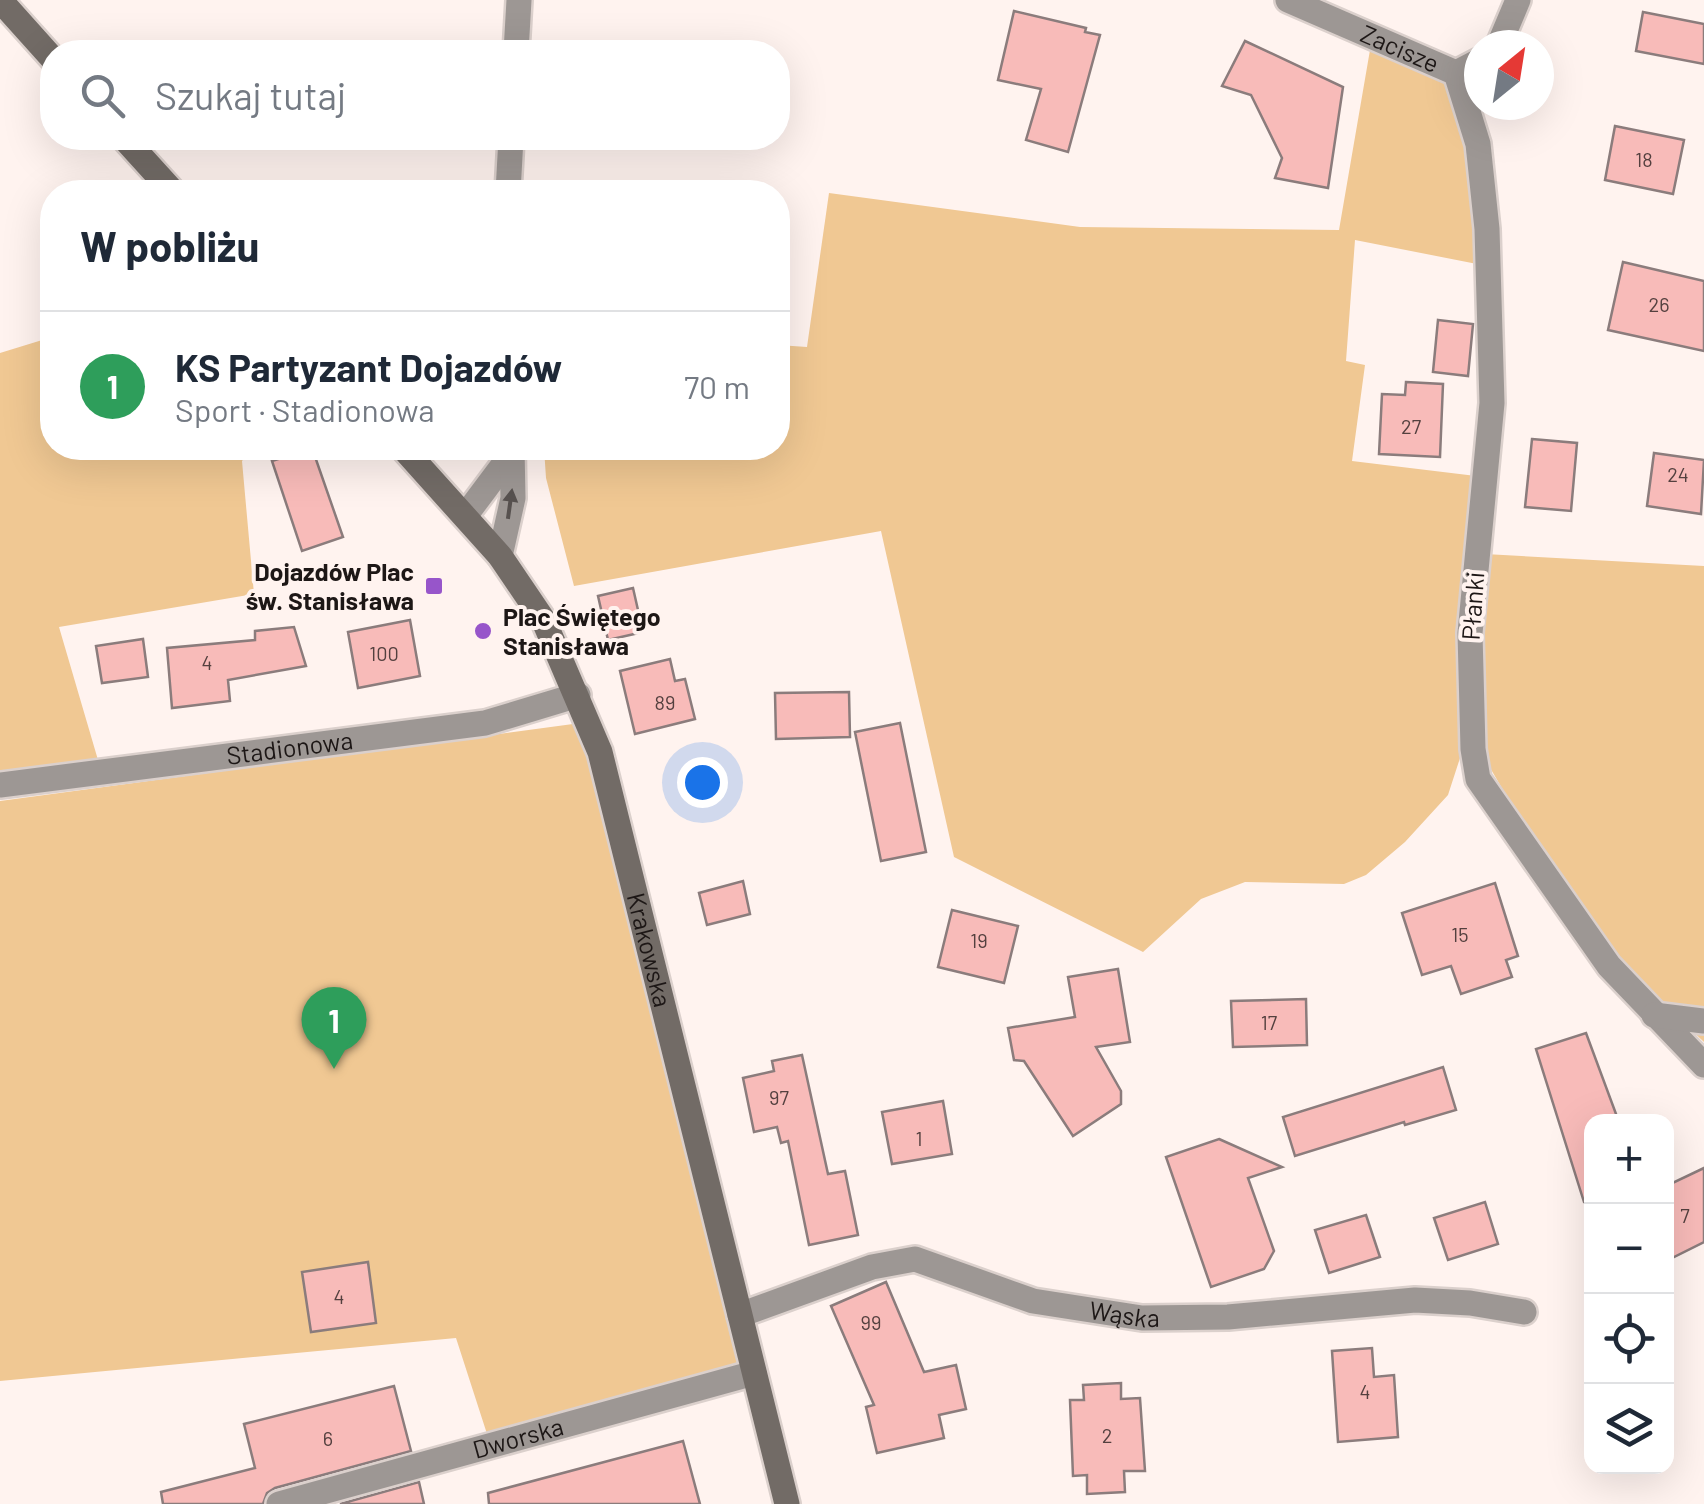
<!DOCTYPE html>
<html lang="pl">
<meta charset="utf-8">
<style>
:root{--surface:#fff;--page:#f2f2f3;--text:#1f2937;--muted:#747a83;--line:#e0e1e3;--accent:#db2777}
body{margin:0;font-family:Barlow,sans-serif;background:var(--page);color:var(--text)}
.controls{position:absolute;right:30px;bottom:30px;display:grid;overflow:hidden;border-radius:20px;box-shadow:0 10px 40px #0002}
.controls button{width:90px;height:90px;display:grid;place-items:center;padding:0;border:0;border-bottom:2px solid var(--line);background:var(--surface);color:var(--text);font:50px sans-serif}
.compass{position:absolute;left:1464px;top:30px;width:90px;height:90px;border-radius:50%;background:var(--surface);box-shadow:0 10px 40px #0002;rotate:30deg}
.you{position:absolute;left:702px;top:782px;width:35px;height:35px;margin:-25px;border:8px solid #fff;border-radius:50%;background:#1a73e8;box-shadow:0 0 0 15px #1a73e833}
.badge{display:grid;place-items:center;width:65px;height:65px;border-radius:50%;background:var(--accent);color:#fff;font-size:32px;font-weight:700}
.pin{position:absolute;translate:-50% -82px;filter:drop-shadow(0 2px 5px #0008)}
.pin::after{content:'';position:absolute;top:52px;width:35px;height:30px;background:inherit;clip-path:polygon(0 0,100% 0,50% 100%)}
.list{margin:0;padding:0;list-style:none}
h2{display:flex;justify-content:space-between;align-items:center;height:130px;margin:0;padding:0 40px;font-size:42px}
h2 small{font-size:32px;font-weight:400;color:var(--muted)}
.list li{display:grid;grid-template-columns:65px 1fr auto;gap:30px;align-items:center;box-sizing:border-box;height:150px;padding:0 40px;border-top:2px solid var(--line)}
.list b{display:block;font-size:38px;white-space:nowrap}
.list p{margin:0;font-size:32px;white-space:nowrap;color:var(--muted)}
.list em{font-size:32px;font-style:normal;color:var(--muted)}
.icon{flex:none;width:55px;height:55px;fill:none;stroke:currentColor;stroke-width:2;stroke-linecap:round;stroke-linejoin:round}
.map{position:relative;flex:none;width:1704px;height:1504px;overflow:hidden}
.search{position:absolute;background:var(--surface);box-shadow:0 10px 40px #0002;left:40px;top:40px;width:750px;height:110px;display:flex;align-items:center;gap:25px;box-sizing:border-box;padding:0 35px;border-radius:40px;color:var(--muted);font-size:38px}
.panel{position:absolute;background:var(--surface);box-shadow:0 10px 40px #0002;left:40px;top:180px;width:750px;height:280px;border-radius:40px}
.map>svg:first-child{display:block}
.green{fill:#f0c893}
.building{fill:#f8bbb9;stroke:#8b7c7c;stroke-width:2.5}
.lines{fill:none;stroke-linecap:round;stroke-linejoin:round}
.street-casing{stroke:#dbd0cc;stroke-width:30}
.secondary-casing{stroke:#dbd0cc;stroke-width:30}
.street{stroke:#9d9794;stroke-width:25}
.secondary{stroke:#726b66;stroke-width:25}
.oneway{fill:#57514f}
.poi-dot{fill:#9755ca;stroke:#fff3ef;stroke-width:4}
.labels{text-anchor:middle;stroke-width:8;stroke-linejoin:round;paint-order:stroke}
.number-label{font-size:20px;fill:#54403f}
.street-label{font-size:25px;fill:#1d1716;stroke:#fff3ef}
.poi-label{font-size:25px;font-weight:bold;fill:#1d1716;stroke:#fff3ef;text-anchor:end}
</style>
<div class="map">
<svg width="1704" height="1504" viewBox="0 0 1704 1504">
<rect width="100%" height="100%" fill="#fff3ef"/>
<g class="green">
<path d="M 1370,50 L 1450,85 L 1470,148 L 1477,264 L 1355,240 L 1346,361 L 1365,365 L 1352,461 L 1476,476 L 1460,626 L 1460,758 L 1448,795 L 1405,842 L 1366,875 L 1344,884 L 1245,882 L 1201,899 L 1143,952 L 954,857 L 881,531 L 574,586 L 546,478 L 544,448 L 778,448 L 778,345 L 807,347 L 829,193 L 1080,227 L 1339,230 Z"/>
<path d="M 52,337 L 52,448 L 253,448 L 242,461 L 254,594 L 59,627 L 98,760 L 0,771 L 0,353 Z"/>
<path d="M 1485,554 L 1704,566 L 1704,1042 L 1616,960 L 1528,833 L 1482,754 Z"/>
<path d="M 573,724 L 590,755 L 742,1365 L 488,1437 L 456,1338 L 0,1381 L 0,801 Z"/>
</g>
<g class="building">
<path d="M 1014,11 L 1086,28 L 1085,32 L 1100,35 L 1068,152 L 1026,140 L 1041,89 L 998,80 Z"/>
<path d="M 1643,12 L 1704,24 L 1704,64 L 1636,51 Z"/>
<path d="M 1245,41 L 1343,87 L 1328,188 L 1275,178 L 1282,158 L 1251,95 L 1222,86 Z"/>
<path d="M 1615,126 L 1684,140 L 1673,194 L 1605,180 Z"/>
<path d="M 1623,262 L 1704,281 L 1704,351 L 1608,330 Z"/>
<path d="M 1438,320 L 1473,324 L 1468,376 L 1433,372 Z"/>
<path d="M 1406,382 L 1443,384 L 1440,457 L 1379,454 L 1382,394 L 1405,395 Z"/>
<path d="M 1532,439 L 1577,443 L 1571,511 L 1525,507 Z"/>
<path d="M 312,448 L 343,537 L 302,551 L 272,461 Z"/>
<path d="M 1654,453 L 1704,460 L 1701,514 L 1647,506 Z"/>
<path d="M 633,588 L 643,632 L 608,640 L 598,596 Z"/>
<path d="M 410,620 L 420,676 L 358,688 L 348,632 Z"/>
<path d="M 294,627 L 306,666 L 228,680 L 230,701 L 172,708 L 167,648 L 255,640 L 255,631 Z"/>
<path d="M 143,639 L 148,677 L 102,683 L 96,646 Z"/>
<path d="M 670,659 L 675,681 L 685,679 L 695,719 L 635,734 L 620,671 Z"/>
<path d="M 849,692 L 850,737 L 776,739 L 775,693 Z"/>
<path d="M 900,723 L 926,852 L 881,861 L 855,732 Z"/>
<path d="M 743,881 L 750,914 L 707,925 L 699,893 Z"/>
<path d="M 1495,883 L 1518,956 L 1506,960 L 1512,977 L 1461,994 L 1451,966 L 1422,975 L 1402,913 Z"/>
<path d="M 952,910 L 1018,926 L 1004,983 L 938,967 Z"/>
<path d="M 1118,969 L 1130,1042 L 1096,1047 L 1121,1091 L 1121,1104 L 1073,1136 L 1024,1061 L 1014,1060 L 1008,1028 L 1075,1017 L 1068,977 Z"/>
<path d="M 1306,999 L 1307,1045 L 1233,1047 L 1231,1001 Z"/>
<path d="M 1586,1033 L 1619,1122 L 1592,1122 L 1592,1201 L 1584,1202 L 1536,1049 Z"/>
<path d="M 802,1055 L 828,1174 L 845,1171 L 858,1235 L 809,1245 L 788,1141 L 781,1143 L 777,1127 L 754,1132 L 743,1078 L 774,1071 L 772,1061 Z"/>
<path d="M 1443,1067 L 1456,1110 L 1405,1125 L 1404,1122 L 1295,1156 L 1283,1117 Z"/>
<path d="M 943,1101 L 952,1154 L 892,1164 L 882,1112 Z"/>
<path d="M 1219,1139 L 1282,1167 L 1248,1178 L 1274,1251 L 1264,1269 L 1211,1287 L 1166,1157 Z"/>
<path d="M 1704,1168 L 1704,1242 L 1666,1261 L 1666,1186 Z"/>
<path d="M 1485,1202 L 1498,1244 L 1448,1260 L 1434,1218 Z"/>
<path d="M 1366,1215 L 1380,1257 L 1329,1273 L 1315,1230 Z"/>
<path d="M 368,1262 L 376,1323 L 311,1332 L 302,1272 Z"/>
<path d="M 886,1282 L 924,1372 L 956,1365 L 966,1409 L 939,1415 L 944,1438 L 877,1453 L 866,1407 L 874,1405 L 831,1306 Z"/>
<path d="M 1372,1348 L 1374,1377 L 1394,1375 L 1398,1437 L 1338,1442 L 1332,1351 Z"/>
<path d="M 1121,1383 L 1121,1399 L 1140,1398 L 1145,1471 L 1124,1471 L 1125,1492 L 1087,1494 L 1087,1475 L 1073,1476 L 1070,1400 L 1084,1400 L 1083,1385 Z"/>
<path d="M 394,1386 L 411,1451 L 275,1488 L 267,1493 L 263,1504 L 163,1504 L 161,1492 L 255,1468 L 244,1424 Z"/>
<path d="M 683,1441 L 700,1504 L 489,1504 L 488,1493 Z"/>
<path d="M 419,1482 L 424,1504 L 340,1504 Z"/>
</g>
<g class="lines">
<defs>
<g id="street">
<path id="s1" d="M 1288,0 L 1456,73"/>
<path d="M 1499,45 L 1518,0"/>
<path d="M 516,52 L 519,0"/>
<path d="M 1456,73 L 1478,144 L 1487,229 L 1492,403 L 1470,633 L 1473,749 L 1478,779 L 1609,966 L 1704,1065"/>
<path d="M 1456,73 L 1479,61"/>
<path d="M 508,192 L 511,138"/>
<path d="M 465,516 L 513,452"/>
<path d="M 500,556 L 513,498 L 512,448"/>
<path id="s2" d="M 0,785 L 485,723 L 578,695"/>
<path d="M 1654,1015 L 1704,1021"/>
<path id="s3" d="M 740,1315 L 872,1267 L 915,1259 L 1033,1301 L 1142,1318 L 1228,1317 L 1415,1300 L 1470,1303 L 1524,1312"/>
<path id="s4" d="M 279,1504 L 754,1373"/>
</g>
<g id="secondary">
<path d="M 0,0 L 52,58"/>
<path d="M 124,138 L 173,192"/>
<path id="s5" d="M 403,448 L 500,556 L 544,621 L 600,752 L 787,1504"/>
</g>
</defs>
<use href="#street" class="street-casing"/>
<use href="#secondary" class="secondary-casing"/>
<use href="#street" class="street"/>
<use href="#secondary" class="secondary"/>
</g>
<defs><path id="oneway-solid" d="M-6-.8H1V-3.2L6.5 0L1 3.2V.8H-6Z" transform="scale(2.5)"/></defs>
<use class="oneway" href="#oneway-solid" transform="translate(510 504) rotate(-82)"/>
<g class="poi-dot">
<rect x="424" y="576" width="20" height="20" rx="5"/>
<circle cx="483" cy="631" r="10"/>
</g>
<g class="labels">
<g class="number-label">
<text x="1644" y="167">18</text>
<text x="1659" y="312">26</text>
<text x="1411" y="434">27</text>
<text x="1678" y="482">24</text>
<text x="384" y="661">100</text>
<text x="207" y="670">4</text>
<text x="665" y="710">89</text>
<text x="1460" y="942">15</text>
<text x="979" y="948">19</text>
<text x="1269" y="1030">17</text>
<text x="779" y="1105">97</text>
<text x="919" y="1146">1</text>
<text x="1685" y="1223">7</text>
<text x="339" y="1304">4</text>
<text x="871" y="1330">99</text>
<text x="1365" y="1399">4</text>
<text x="1107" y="1443">2</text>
<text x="328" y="1446">6</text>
</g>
<g class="street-label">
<text dy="9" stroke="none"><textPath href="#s1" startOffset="122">Zacisze</textPath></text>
<text transform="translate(1473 606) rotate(-86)" y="9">Płanki</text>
<text dy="9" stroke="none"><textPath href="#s2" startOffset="292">Stadionowa</textPath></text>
<text dy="9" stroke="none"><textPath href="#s5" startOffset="570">Krakowska</textPath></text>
<text dy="9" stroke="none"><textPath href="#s3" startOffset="402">Wąska</textPath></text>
<text dy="9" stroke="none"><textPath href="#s4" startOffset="248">Dworska</textPath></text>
</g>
<g class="poi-label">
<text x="414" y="581">Dojazdów Plac<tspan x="414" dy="29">św. Stanisława</tspan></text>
<text x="503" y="626" text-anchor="start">Plac Świętego<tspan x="503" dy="29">Stanisława</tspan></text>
</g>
</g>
</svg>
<div class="controls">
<button>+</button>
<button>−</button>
<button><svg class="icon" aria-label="locate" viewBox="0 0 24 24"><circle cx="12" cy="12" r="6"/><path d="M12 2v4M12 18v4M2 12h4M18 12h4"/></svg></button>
<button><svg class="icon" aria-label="layers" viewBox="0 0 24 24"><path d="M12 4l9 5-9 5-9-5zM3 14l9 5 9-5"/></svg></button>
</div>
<svg class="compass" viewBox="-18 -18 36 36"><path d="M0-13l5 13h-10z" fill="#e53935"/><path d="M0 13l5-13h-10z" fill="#747a83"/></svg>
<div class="you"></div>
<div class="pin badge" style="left:334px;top:1069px;background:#2e9e5b">1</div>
<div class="search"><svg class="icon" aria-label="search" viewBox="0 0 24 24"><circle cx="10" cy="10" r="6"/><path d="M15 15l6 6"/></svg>Szukaj tutaj</div>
<section class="panel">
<h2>W pobliżu<small></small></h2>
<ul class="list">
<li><span class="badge" style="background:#2e9e5b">1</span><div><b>KS Partyzant Dojazdów</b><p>Sport · Stadionowa</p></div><em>70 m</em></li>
</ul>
</section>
</div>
